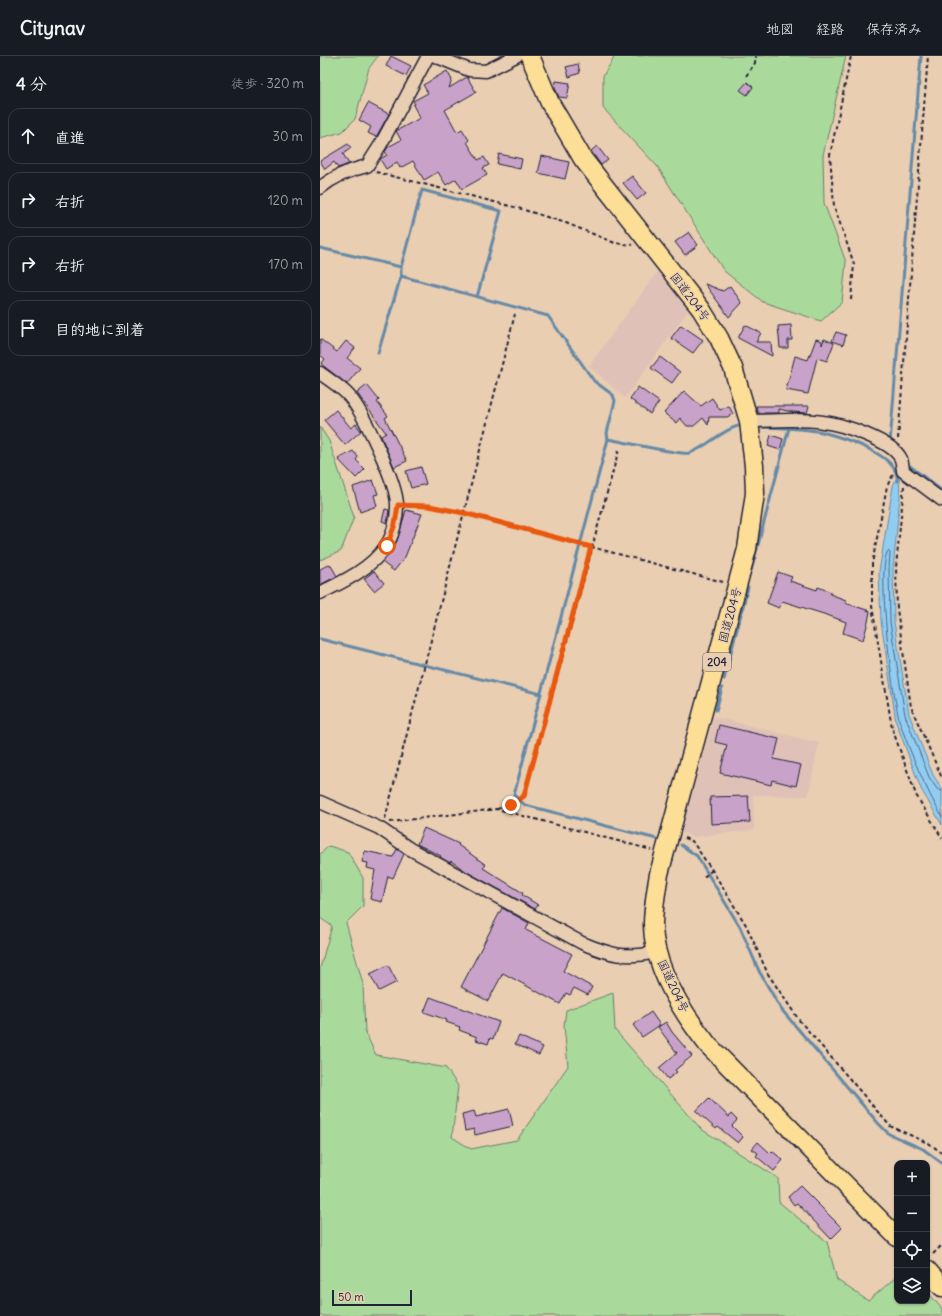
<!DOCTYPE html>
<html lang="ja">
<meta charset="utf-8">
<style>
:root{--surface:#171b24;--page:#20242c;--text:#f1f3f6;--muted:#9ea1a6;--line:#363941}
body{margin:0;font-family:Delius,"Klee One",sans-serif;background:var(--page);color:var(--text)}
.controls{position:absolute;right:12px;bottom:12px;display:grid;overflow:hidden;border-radius:8px;box-shadow:0 1px 3px #0004}
.controls button{width:36px;height:36px;display:grid;place-items:center;padding:0;border:0;border-bottom:1px solid var(--line);background:var(--surface);color:var(--text);font:20px sans-serif}
.scale{position:absolute;left:12px;bottom:10px;width:80px;box-sizing:border-box;padding-left:4px;border:2px solid #22223b;border-top:0;font-size:11px;line-height:14px;white-space:nowrap;color:#22223b;-webkit-text-stroke:3px #e9ceb1;paint-order:stroke}
.stop{position:absolute;width:12px;height:12px;margin:-9px;border:3px solid #ea580c;border-radius:50%;background:#fff}
.stop.end{background:#ea580c;border-color:#fff;box-shadow:0 1px 4px #0008}
.list{margin:0;padding:0;list-style:none}
h2{display:flex;justify-content:space-between;align-items:center;height:52px;margin:0;padding:0 16px;font-size:17px}
h2 small{font-size:13px;font-weight:400;color:var(--muted)}
.list li{display:grid;grid-template-columns:26px 1fr auto;gap:12px;align-items:center;box-sizing:border-box;height:56px;margin:0 8px 8px;padding:0 8px;border:1px solid var(--line);border-radius:12px}
.list b{display:block;font-size:15px;white-space:nowrap}
.list em{font-size:13px;font-style:normal;color:var(--muted)}
.icon{flex:none;width:22px;height:22px;fill:none;stroke:currentColor;stroke-width:2;stroke-linecap:round;stroke-linejoin:round}
.map{position:relative;flex:none;width:622px;height:1260px;overflow:hidden}
header{display:flex;align-items:center;gap:24px;box-sizing:border-box;height:56px;padding:0 20px;background:var(--surface);border-bottom:1px solid var(--line)}
header strong{font-size:19px}
nav{display:flex;gap:22px;margin-inline-start:auto;font-size:14px}
main{display:flex}
aside{flex:1;background:var(--surface)}
.map>svg:first-child{display:block}
.built{fill:#dfc1b8}
.green{fill:#aada9b;stroke:#667e6b}
.water{fill:#91cdf1;stroke:#6589a8}
.lines{fill:none;stroke-linecap:round;stroke-linejoin:round}
.shore{stroke:#4e6684;stroke-width:1}
.stream{stroke:#6589a8;stroke-width:3}
.building{fill:#c9a2ca;stroke:#22223b}
.minor-casing{stroke:#22223b;stroke-width:15}
.highway-casing{stroke:#22223b;stroke-width:21}
.path{stroke:#22223b;stroke-width:2;stroke-dasharray:4 3;stroke-linecap:butt}
.minor{stroke:#e9ceb1;stroke-width:12}
.highway{stroke:#fcde96;stroke-width:18}
.route{stroke:#ea580c;stroke-width:5}
.labels{text-anchor:middle;stroke-width:3;stroke-linejoin:round;paint-order:stroke}
.shield{fill:#e9ceb1;stroke:#5e565e;stroke-width:1}
.shield-label{font-size:11px;font-weight:bold;fill:#22223b}
.street-label{font-size:12px;fill:#22223b;stroke:#e9ceb1}
</style>
<header>
<strong>Citynav</strong>
<nav><a>地図</a><a>経路</a><a>保存済み</a></nav>
</header>
<main>
<aside>
<h2>4 分<small>徒歩 · 320 m</small></h2>
<ul class="list">
<li><svg class="icon" aria-label="ahead" viewBox="0 0 24 24"><path d="M12 20V5M6 11l6-6 6 6"/></svg><div><b>直進</b></div><em>30 m</em></li>
<li><svg class="icon" aria-label="right" viewBox="0 0 24 24"><path d="M7 20v-9h11M14 6l5 5-5 5"/></svg><div><b>右折</b></div><em>120 m</em></li>
<li><svg class="icon" aria-label="right" viewBox="0 0 24 24"><path d="M7 20v-9h11M14 6l5 5-5 5"/></svg><div><b>右折</b></div><em>170 m</em></li>
<li><svg class="icon" aria-label="arrive" viewBox="0 0 24 24"><path d="M6 21V4h12l-3 4 3 4H6"/></svg><div><b>目的地に到着</b></div></li>
</ul>
</aside>
<div class="map">
<svg width="622" height="1260" viewBox="0 0 622 1260">
<rect width="100%" height="100%" fill="#e9ceb1"/>
<filter id="ink" filterUnits="userSpaceOnUse"><feTurbulence type="fractalNoise" baseFrequency=".025" numOctaves="2"/><feDisplacementMap in="SourceGraphic" scale="8" xChannelSelector="R" yChannelSelector="G"/><feConvolveMatrix kernelMatrix="1 2 1 2 8 2 1 2 1" color-interpolation-filters="sRGB"/></filter>
<g filter="url(#ink)">
<g class="built">
<path d="M 338,215 L 369,253 L 305,342 L 269,310 Z"/>
<path d="M 394,661 L 499,687 L 488,740 L 433,739 L 434,774 L 373,781 L 361,776 Z"/>
</g>
<g class="green">
<path d="M 0,0 L 58,0 L 49,12 L 35,63 L 22,76 L 0,82 Z"/>
<path d="M 295,0 L 526,0 L 503,99 L 504,147 L 526,206 L 522,246 L 501,265 L 443,246 L 404,215 L 337,110 L 283,52 L 283,20 Z"/>
<path d="M 0,371 L 9,385 L 34,461 L 21,495 L 0,504 Z"/>
<path d="M 9,790 L 28,796 L 43,822 L 43,850 L 26,867 L 43,928 L 45,976 L 56,999 L 126,1012 L 138,1030 L 132,1081 L 151,1093 L 197,1084 L 248,1010 L 244,970 L 246,954 L 293,937 L 295,974 L 381,1073 L 458,1122 L 459,1146 L 507,1186 L 517,1224 L 548,1245 L 575,1222 L 577,1223 L 577,1245 L 607,1245 L 607,1235 L 622,1253 L 622,1260 L 0,1260 L 0,912 L 12,870 L 0,862 L 0,798 Z"/>
</g>
<path class="water" d="M 579,420 L 580,440 L 573,513 L 574,566 L 589,658 L 613,719 L 622,733 L 622,769 L 601,733 L 576,666 L 561,565 L 559,516 L 573,430 L 576,423 Z"/>
<g class="lines">
<path class="shore" d="M 622,735 L 617,733 L 609,721 L 585,659 L 570,566 L 569,513 L 570,497 L 568,495 C 556,512 573,644 580,667 C 591,699 605,731 622,761"/>
<g class="stream">
<path d="M 0,192 L 81,211 L 81,220 L 58,297"/>
<path d="M 81,211 L 102,134 L 181,155 L 157,241"/>
<path d="M 81,220 L 228,260 L 274,325 L 293,339 L 295,345 L 287,377 L 288,383 L 194,739 L 205,749 L 337,783"/>
<path d="M 440,371 C 461,372 481,372 502,376 C 521,381 581,399 577,425"/>
<path d="M 288,383 C 300,385 364,400 370,397 C 387,391 400,375 418,370"/>
<path d="M 570,387 L 601,0"/>
<path d="M 586,407 L 622,435"/>
<path d="M 431,515 L 469,372"/>
<path d="M 0,583 L 221,638"/>
<path d="M 404,623 L 428,531"/>
<path d="M 396,654 L 402,632"/>
<path d="M 361,789 L 377,800 L 420,871 L 439,915 L 461,953 L 558,1067 L 569,1078 L 603,1093 L 622,1107"/>
</g>
</g>
<g class="building">
<path d="M 71,0 L 91,10 L 86,20 L 66,10 Z"/>
<path d="M 258,8 L 260,17 L 249,21 L 246,11 Z"/>
<path d="M 127,15 L 132,24 L 129,32 L 147,21 L 156,36 L 125,54 L 137,76 L 142,73 L 149,84 L 147,86 L 158,104 L 164,101 L 169,109 L 163,112 L 167,119 L 142,133 L 136,123 L 126,129 L 118,116 L 104,124 L 93,105 L 80,112 L 77,106 L 66,113 L 60,103 L 67,99 L 65,96 L 68,91 L 81,84 L 76,75 L 100,62 L 93,49 L 95,48 L 93,45 L 108,37 L 103,29 Z"/>
<path d="M 236,25 L 250,27 L 247,42 L 239,41 L 235,32 Z"/>
<path d="M 427,26 L 433,31 L 427,39 L 420,34 Z"/>
<path d="M 48,47 L 69,58 L 56,81 L 48,77 L 51,71 L 39,64 Z"/>
<path d="M 28,88 L 31,92 L 23,98 L 29,108 L 18,112 L 14,106 L 5,113 L 0,105 Z"/>
<path d="M 277,90 L 288,104 L 281,109 L 271,95 Z"/>
<path d="M 179,98 L 202,103 L 200,113 L 177,108 Z"/>
<path d="M 222,100 L 249,106 L 245,123 L 218,117 Z"/>
<path d="M 312,120 L 326,137 L 317,144 L 303,127 Z"/>
<path d="M 369,176 L 378,189 L 365,199 L 355,186 Z"/>
<path d="M 385,228 L 403,235 L 410,230 L 422,247 L 409,261 Z"/>
<path d="M 361,269 L 383,284 L 373,297 L 351,282 Z"/>
<path d="M 425,269 L 441,277 L 436,286 L 451,286 L 452,300 L 418,282 Z"/>
<path d="M 471,269 L 472,284 L 468,284 L 468,292 L 460,292 L 458,270 Z"/>
<path d="M 516,276 L 526,279 L 523,289 L 512,285 Z"/>
<path d="M 0,283 L 17,296 L 26,285 L 35,292 L 27,302 L 40,312 L 27,328 L 1,308 L 5,303 L 0,299 Z"/>
<path d="M 496,283 L 502,285 L 502,289 L 504,283 L 514,287 L 507,305 L 497,302 L 488,338 L 466,334 L 475,300 L 488,304 Z"/>
<path d="M 340,301 L 360,316 L 352,327 L 331,312 Z"/>
<path d="M 47,329 L 59,344 L 57,346 L 68,360 L 65,362 L 87,405 L 74,411 L 61,380 L 66,377 L 37,337 Z"/>
<path d="M 318,331 L 339,346 L 330,358 L 310,343 Z"/>
<path d="M 364,335 L 381,350 L 392,342 L 400,354 L 409,350 L 413,358 L 407,361 L 389,361 L 388,369 L 383,362 L 374,370 L 367,370 L 360,362 L 356,367 L 344,357 Z"/>
<path d="M 436,350 L 489,350 L 487,357 L 472,356 L 459,353 L 459,357 L 438,357 Z"/>
<path d="M 16,354 L 31,372 L 36,368 L 41,375 L 25,389 L 4,364 Z"/>
<path d="M 451,379 L 463,383 L 460,394 L 448,390 Z"/>
<path d="M 33,395 L 38,401 L 36,404 L 45,413 L 36,422 L 18,403 Z"/>
<path d="M 101,411 L 106,428 L 91,432 L 86,415 Z"/>
<path d="M 53,424 L 58,438 L 54,439 L 57,450 L 40,456 L 33,431 Z"/>
<path d="M 65,453 L 69,454 L 67,467 L 62,465 Z"/>
<path d="M 86,454 L 102,458 L 85,501 L 74,515 L 62,506 L 77,485 Z"/>
<path d="M 10,508 L 17,520 L 0,529 L 0,513 Z"/>
<path d="M 54,515 L 64,527 L 54,535 L 44,523 Z"/>
<path d="M 458,516 L 472,521 L 470,525 L 497,534 L 498,531 L 511,536 L 510,538 L 526,544 L 525,547 L 550,555 L 548,566 L 543,584 L 523,577 L 526,566 L 507,559 L 462,545 L 459,552 L 447,547 Z"/>
<path d="M 399,669 L 459,683 L 454,703 L 481,709 L 476,730 L 452,724 L 451,729 L 400,717 L 407,689 L 395,686 Z"/>
<path d="M 428,740 L 430,766 L 391,768 L 390,741 Z"/>
<path d="M 104,772 L 139,788 L 138,789 L 166,809 L 163,812 L 203,837 L 202,839 L 218,849 L 215,853 L 147,816 L 131,805 L 130,807 L 120,801 L 121,800 L 97,788 Z"/>
<path d="M 77,793 L 84,798 L 73,822 L 68,820 L 62,846 L 50,843 L 55,814 L 47,812 L 48,807 L 42,806 L 45,795 L 73,801 Z"/>
<path d="M 182,852 L 209,867 L 206,874 L 252,898 L 243,915 L 272,931 L 268,939 L 254,932 L 250,939 L 246,937 L 240,948 L 183,917 L 168,945 L 141,931 Z"/>
<path d="M 68,909 L 77,926 L 59,935 L 50,918 Z"/>
<path d="M 110,941 L 179,966 L 173,983 L 170,982 L 168,988 L 156,984 L 157,981 L 139,974 L 140,971 L 126,966 L 127,964 L 104,956 Z"/>
<path d="M 331,956 L 340,969 L 322,981 L 313,969 Z"/>
<path d="M 346,966 L 352,976 L 372,1000 L 355,1014 L 357,1016 L 348,1023 L 339,1012 L 357,997 L 338,971 Z"/>
<path d="M 199,980 L 223,991 L 219,999 L 195,988 Z"/>
<path d="M 389,1042 L 409,1061 L 411,1058 L 417,1064 L 412,1070 L 423,1081 L 418,1087 L 398,1071 L 396,1073 L 376,1055 Z"/>
<path d="M 189,1053 L 193,1070 L 155,1079 L 154,1073 L 145,1075 L 142,1058 L 154,1055 L 156,1061 Z"/>
<path d="M 438,1086 L 450,1097 L 452,1095 L 463,1104 L 454,1115 L 436,1100 L 438,1097 L 432,1093 Z"/>
<path d="M 480,1130 L 522,1172 L 511,1183 L 477,1147 L 474,1149 L 468,1141 Z"/>
</g>
<g class="lines">
<defs>
<g id="minor">
<path d="M 115,0 L 149,14 L 166,15 L 196,0"/>
<path d="M 0,132 C 13,121 30,114 47,110 L 61,88 L 108,0"/>
<path d="M 0,317 C 9,324 21,331 29,340 C 43,356 78,429 77,450 C 77,463 73,480 66,490 C 52,512 23,526 0,537"/>
<path d="M 429,365 C 453,365 479,362 503,366 C 522,368 573,385 581,403 C 582,407 583,412 583,415 L 622,444"/>
<path d="M 0,746 L 59,772 L 90,793 L 262,887 C 291,899 305,903 337,896"/>
</g>
<g id="highway">
<path d="M 210,0 L 230,47 L 263,103 L 381,253 L 399,282 L 413,312 L 429,365 L 434,410 L 435,437 L 427,493 L 339,818 C 336,835 333,852 333,870 C 334,913 362,956 388,989 L 577,1181"/>
<path d="M 607,1214 L 622,1231"/>
</g>
</defs>
<use href="#minor" class="minor-casing"/>
<use href="#highway" class="highway-casing"/>
<g class="path">
<path d="M 426,20 L 435,7 L 436,0"/>
<path d="M 56,116 L 198,152 L 246,167 L 295,187 L 313,189"/>
<path d="M 531,244 L 534,208 L 514,150 L 510,99 L 531,0"/>
<path d="M 578,383 L 608,0"/>
<path d="M 573,419 L 567,430 L 552,508 L 552,550 L 572,672 L 596,739 L 622,782"/>
<path d="M 584,430 L 576,511 L 577,553 L 591,651 L 622,722"/>
<path d="M 87,450 L 109,450 L 144,457 L 403,526"/>
<path d="M 177,753 L 191,749 L 204,740 L 299,393"/>
<path d="M 65,763 L 195,258"/>
<path d="M 70,766 L 177,753 L 332,794"/>
<path d="M 364,782 L 372,785 L 392,814 L 426,869 L 448,918 L 479,964 L 570,1070 L 610,1088 L 622,1097"/>
<path d="M 384,821 L 392,814"/>
<path d="M 613,1198 L 622,1189"/>
</g>
<use href="#minor" class="minor"/>
<use href="#highway" class="highway"/>
</g>
</g>
<g class="lines" filter="url(#ink)">
<path class="route" d="M 67,490 L 75,468 L 78,449 L 109,450 L 144,457 L 271,491 L 204,740 L 191,749"/>
</g>
<g class="labels">
<rect class="shield" x="383" y="597" width="28" height="18" rx="3"/>
<g class="shield-label">
<text x="397" y="610">204</text>
</g>
<g class="street-label">
<text transform="translate(370 241) rotate(53)" y="4">国道204号</text>
<text transform="translate(410 559) rotate(-75)" y="4">国道204号</text>
<text transform="translate(353 930) rotate(65)" y="4">国道204号</text>
</g>
</g>
</svg>
<div class="controls">
<button>+</button>
<button>−</button>
<button><svg class="icon" aria-label="locate" viewBox="0 0 24 24"><circle cx="12" cy="12" r="6"/><path d="M12 2v4M12 18v4M2 12h4M18 12h4"/></svg></button>
<button><svg class="icon" aria-label="layers" viewBox="0 0 24 24"><path d="M12 4l9 5-9 5-9-5zM3 14l9 5 9-5"/></svg></button>
</div>
<div class="scale">50 m</div>
<div class="stop" style="left:67px;top:490px"></div>
<div class="stop end" style="left:191px;top:749px"></div>
</div>
</main>
